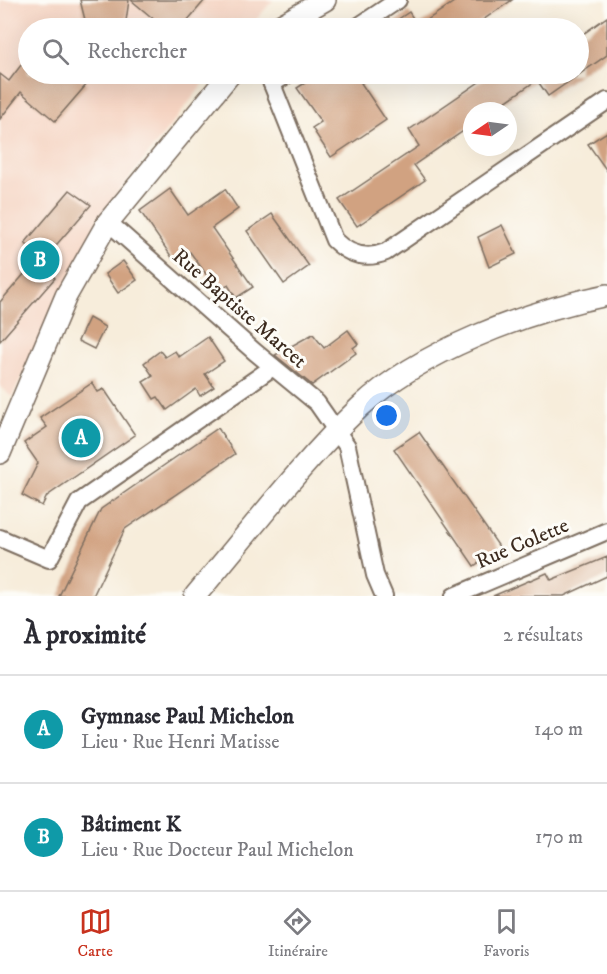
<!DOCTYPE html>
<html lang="fr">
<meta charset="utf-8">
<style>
:root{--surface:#fff;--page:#f2f2f3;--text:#2b2b33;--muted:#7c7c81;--line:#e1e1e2;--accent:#c8321e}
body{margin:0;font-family:"IM FELL DW Pica",serif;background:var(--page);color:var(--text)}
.compass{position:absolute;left:463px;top:102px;width:54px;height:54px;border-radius:50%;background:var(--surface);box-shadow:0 6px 24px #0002;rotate:257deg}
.you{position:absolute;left:387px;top:416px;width:21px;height:21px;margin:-15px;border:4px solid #fff;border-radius:50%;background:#1a73e8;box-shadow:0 0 0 9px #1a73e833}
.badge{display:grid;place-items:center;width:39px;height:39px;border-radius:50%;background:var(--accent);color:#fff;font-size:20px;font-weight:700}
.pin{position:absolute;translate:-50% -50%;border:3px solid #fff;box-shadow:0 2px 6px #0006}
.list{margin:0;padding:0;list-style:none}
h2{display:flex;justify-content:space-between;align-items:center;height:78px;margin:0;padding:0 24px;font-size:26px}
h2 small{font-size:20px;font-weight:400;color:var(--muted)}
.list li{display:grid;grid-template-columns:39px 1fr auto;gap:18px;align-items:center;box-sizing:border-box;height:108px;padding:0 24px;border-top:2px solid var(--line)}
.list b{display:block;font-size:22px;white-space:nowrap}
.list p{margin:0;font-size:20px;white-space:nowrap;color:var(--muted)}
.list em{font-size:20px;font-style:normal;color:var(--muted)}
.icon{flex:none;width:33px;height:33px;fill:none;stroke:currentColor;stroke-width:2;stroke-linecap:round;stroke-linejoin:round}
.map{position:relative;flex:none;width:607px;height:596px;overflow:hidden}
.search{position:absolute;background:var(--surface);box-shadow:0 6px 24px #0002;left:18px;right:18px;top:18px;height:66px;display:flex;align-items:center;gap:15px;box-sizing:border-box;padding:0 21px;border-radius:33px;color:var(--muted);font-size:22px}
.sheet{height:294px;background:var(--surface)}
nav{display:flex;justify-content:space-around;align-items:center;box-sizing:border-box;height:84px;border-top:2px solid var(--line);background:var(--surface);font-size:16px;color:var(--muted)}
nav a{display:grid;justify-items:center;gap:3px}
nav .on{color:var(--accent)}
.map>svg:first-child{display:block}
.built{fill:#f5d3c1}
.building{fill:#d1a281}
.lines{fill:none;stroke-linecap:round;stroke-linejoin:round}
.minor-casing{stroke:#7d6e60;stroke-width:20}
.tertiary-casing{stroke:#7d6e60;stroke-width:24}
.minor{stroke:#fff;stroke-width:16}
.tertiary{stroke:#fff;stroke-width:21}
.labels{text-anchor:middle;stroke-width:6;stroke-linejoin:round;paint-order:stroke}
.street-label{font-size:21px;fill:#3b2a1e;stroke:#fdfcf7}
</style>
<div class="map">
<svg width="607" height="596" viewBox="0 0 607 596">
<rect width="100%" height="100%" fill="#fdfcf7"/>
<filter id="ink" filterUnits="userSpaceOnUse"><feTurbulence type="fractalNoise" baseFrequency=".0167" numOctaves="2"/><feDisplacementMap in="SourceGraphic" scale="12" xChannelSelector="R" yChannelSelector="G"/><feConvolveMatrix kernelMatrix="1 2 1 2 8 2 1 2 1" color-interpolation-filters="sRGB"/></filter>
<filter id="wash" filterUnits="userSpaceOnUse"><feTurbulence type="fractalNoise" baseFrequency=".008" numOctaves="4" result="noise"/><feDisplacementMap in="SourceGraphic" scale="24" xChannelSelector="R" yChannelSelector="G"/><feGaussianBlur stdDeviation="1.35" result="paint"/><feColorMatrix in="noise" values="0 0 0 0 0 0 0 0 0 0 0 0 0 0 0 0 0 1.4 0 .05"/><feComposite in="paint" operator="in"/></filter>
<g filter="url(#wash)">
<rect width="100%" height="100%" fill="#f7eddb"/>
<path class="built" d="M 0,0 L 273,0 L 249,28 L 28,28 L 28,74 L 211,74 L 98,218 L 12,397 L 0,387 Z"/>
<g id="blocks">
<g class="building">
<path d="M 80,0 L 129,0 L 125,28 L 87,28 Z"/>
<path d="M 131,0 L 205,0 L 181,28 L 167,20 L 162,26 Z"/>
<path d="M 457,0 L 512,0 L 471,28 L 385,28 L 409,12 L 418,26 Z"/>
<path d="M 607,17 L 607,55 L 548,96 L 537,80 L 492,111 L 472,111 L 472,125 L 414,165 L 425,180 L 357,226 L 339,200 L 419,146 L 409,130 L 491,74 L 579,74 L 579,37 Z"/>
<path d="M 28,56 L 28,74 L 74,74 L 87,84 L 55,121 L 21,92 L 0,119 L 0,74 L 9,81 Z"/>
<path d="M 319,74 L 375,74 L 361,83 L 386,120 L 331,157 L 312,128 L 321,122 L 297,88 Z"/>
<path d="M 607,132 L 607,171 L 588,144 Z"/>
<path d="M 170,189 L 188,215 L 225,189 L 238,209 L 212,228 L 253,287 L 236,298 L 228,285 L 219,292 L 190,252 L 188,253 L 186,249 L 173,259 L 140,211 Z"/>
<path d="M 70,190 L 91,205 L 44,259 L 53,267 L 49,272 L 55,278 L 0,341 L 0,302 L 39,257 L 25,243 Z"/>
<path d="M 272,214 L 309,266 L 284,284 L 247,231 Z"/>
<path d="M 502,225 L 516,254 L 489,267 L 478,237 Z"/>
<path d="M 123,261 L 137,280 L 118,293 L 105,274 Z"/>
<path d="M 89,318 L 105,327 L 94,349 L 78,341 Z"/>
<path d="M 348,330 L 358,344 L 353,348 L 356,353 L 312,385 L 275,355 L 313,334 L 324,348 Z"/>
<path d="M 208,337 L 224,361 L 205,374 L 214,387 L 200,396 L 196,389 L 167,410 L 158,397 L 154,399 L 143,382 L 153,376 L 144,363 L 160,351 L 165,357 L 175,351 L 179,357 Z"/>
<path d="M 92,383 L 98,392 L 104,389 L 135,435 L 47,496 L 42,506 L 22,495 L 38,463 L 24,443 L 47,427 L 40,418 Z"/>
<path d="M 218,428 L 235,454 L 125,529 L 93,596 L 59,596 L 101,509 Z"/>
<path d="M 419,432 L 500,548 L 474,566 L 394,449 Z"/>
<path d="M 607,557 L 607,576 L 564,596 L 493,596 L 547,573 L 551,580 Z"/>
</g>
</g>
</g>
<g filter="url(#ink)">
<use href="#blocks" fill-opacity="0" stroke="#7d6e60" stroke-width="1.5"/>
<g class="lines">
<defs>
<g id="minor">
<path d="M 356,28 L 398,0"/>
<path d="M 268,74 L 334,240 C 349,255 366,260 386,252 L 607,101"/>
<path d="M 272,84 L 288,74"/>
<path d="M 108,222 L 255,352 L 317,403 L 347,446 L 375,575 L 384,596"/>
<path d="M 0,538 L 49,559 L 79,502 L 273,367"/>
<path d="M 454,596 L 607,531"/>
</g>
<g id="tertiary">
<path d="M 276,28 L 325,0"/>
<path d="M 0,453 L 66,296 L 108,222 L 230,74"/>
<path d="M 195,596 C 247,535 302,462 360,407 C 420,351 528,311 607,295"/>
</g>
</defs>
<use href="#minor" class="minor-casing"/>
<use href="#tertiary" class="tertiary-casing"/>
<use href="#minor" class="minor"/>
<use href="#tertiary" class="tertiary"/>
</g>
</g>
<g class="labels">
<g class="street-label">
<text transform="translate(240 308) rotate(41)" y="7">Rue Baptiste Marcet</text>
<text transform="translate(522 543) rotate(-23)" y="7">Rue Colette</text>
</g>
</g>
</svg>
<svg class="compass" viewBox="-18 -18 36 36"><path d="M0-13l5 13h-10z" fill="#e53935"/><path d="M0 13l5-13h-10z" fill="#7c7c81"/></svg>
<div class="you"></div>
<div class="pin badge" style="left:81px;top:438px;background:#0f9aa8">A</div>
<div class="pin badge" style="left:40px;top:260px;background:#0f9aa8">B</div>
<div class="search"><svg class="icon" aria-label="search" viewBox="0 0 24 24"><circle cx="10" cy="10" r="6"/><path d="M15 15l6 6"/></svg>Rechercher</div>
</div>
<section class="sheet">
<h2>À proximité<small>2 résultats</small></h2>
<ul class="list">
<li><span class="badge" style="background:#0f9aa8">A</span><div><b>Gymnase Paul Michelon</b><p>Lieu · Rue Henri Matisse</p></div><em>140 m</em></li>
<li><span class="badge" style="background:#0f9aa8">B</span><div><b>Bâtiment K</b><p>Lieu · Rue Docteur Paul Michelon</p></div><em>170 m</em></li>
</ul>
</section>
<nav>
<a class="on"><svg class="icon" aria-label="map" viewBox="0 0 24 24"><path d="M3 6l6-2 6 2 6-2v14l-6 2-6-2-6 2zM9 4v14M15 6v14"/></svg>Carte</a>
<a><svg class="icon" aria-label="directions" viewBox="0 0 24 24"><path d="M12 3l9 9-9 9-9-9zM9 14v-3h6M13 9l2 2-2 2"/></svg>Itinéraire</a>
<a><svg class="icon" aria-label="saved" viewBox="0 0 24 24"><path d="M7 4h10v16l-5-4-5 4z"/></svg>Favoris</a>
</nav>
